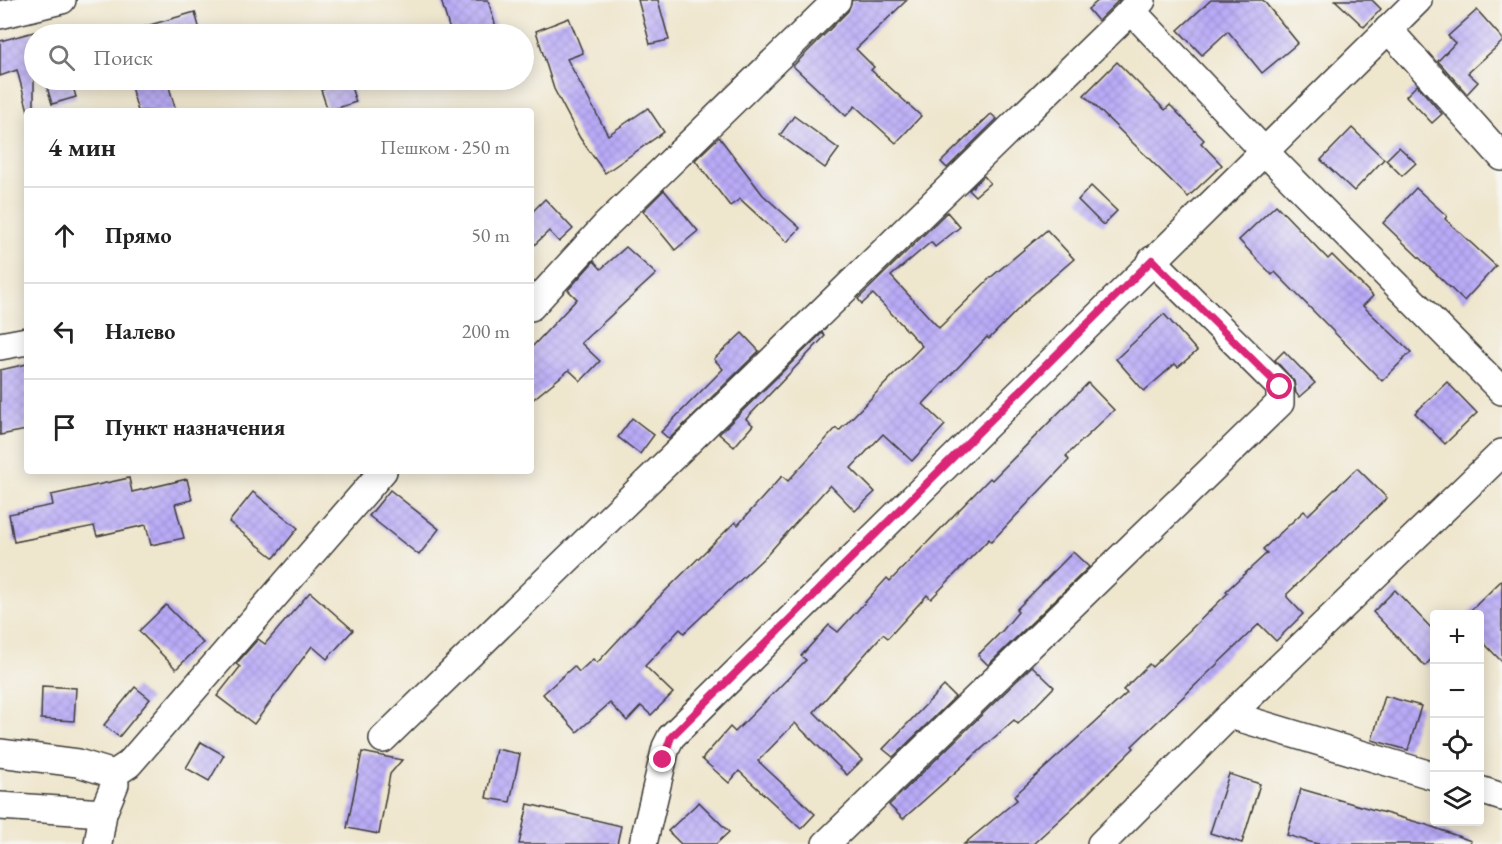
<!DOCTYPE html>
<html lang="ru">
<meta charset="utf-8">
<style>
:root{--surface:#fff;--page:#f6f6f6;--text:#222;--muted:#767676;--line:#e0e0e0}
body{margin:0;font-family:"EB Garamond",serif;background:var(--page);color:var(--text)}
.controls{position:absolute;right:18px;bottom:18px;display:grid;overflow:hidden;border-radius:6px;box-shadow:0 3px 15px #0003}
.controls button{width:54px;height:54px;display:grid;place-items:center;padding:0;border:0;border-bottom:2px solid var(--line);background:var(--surface);color:var(--text);font:30px sans-serif}
.stop{position:absolute;width:18px;height:18px;margin:-14px;border:4px solid #db2777;border-radius:50%;background:#fff}
.stop.end{background:#db2777;border-color:#fff;box-shadow:0 2px 6px #0008}
.list{margin:0;padding:0;list-style:none}
h2{display:flex;justify-content:space-between;align-items:center;height:78px;margin:0;padding:0 24px;font-size:26px}
h2 small{font-size:20px;font-weight:400;color:var(--muted)}
.list li{display:grid;grid-template-columns:39px 1fr auto;gap:18px;align-items:center;box-sizing:border-box;height:96px;padding:0 24px;border-top:2px solid var(--line)}
.list b{display:block;font-size:22px;white-space:nowrap}
.list em{font-size:20px;font-style:normal;color:var(--muted)}
.icon{flex:none;width:33px;height:33px;fill:none;stroke:currentColor;stroke-width:2;stroke-linecap:round;stroke-linejoin:round}
.map{position:relative;flex:none;width:1502px;height:844px;overflow:hidden}
.search{position:absolute;background:var(--surface);box-shadow:0 3px 15px #0003;left:24px;top:24px;width:510px;height:66px;display:flex;align-items:center;gap:15px;box-sizing:border-box;padding:0 21px;border-radius:33px;color:var(--muted);font-size:22px}
.panel{position:absolute;background:var(--surface);box-shadow:0 3px 15px #0003;left:24px;top:108px;width:510px;height:366px;border-radius:6px}
.map>svg:first-child{display:block}
.building{fill:url(#building-cross-hatch)}
.lines{fill:none;stroke-linecap:round;stroke-linejoin:round}
.minor-casing{stroke:#3c3a37;stroke-width:30}
.minor{stroke:#fff;stroke-width:27}
.route{stroke:#db2777;stroke-width:8}
</style>
<div class="map">
<svg width="1502" height="844" viewBox="0 0 1502 844">
<defs>
<pattern id="building-cross-hatch" width="8" height="8" patternUnits="userSpaceOnUse" patternTransform="scale(1.5)"><rect width="8" height="8" fill="#b9aaf7"/><path d="M0 0l8 8M0 8l8-8" fill="none" stroke="#9e92d3"/></pattern>
</defs>
<rect width="100%" height="100%" fill="#f6f6f2"/>
<filter id="ink" filterUnits="userSpaceOnUse"><feTurbulence type="fractalNoise" baseFrequency=".0167" numOctaves="2"/><feDisplacementMap in="SourceGraphic" scale="12" xChannelSelector="R" yChannelSelector="G"/><feConvolveMatrix kernelMatrix="1 2 1 2 8 2 1 2 1" color-interpolation-filters="sRGB"/></filter>
<filter id="wash" filterUnits="userSpaceOnUse"><feTurbulence type="fractalNoise" baseFrequency=".008" numOctaves="4" result="noise"/><feDisplacementMap in="SourceGraphic" scale="24" xChannelSelector="R" yChannelSelector="G"/><feGaussianBlur stdDeviation="1.35" result="paint"/><feColorMatrix in="noise" values="0 0 0 0 0 0 0 0 0 0 0 0 0 0 0 0 0 1.4 0 .05"/><feComposite in="paint" operator="in"/></filter>
<g filter="url(#wash)">
<rect width="100%" height="100%" fill="#efe6ce"/>
<g id="blocks">
<g class="building">
<path d="M 441,0 L 488,0 L 498,34 L 451,34 Z"/>
<path d="M 638,0 L 658,0 L 669,40 L 650,44 Z"/>
<path d="M 852,0 L 907,0 L 856,49 L 874,67 L 871,70 L 921,116 L 896,143 L 855,106 L 846,116 L 793,66 L 848,11 Z"/>
<path d="M 1099,0 L 1119,0 L 1098,21 L 1088,9 Z"/>
<path d="M 1211,0 L 1263,0 L 1298,43 L 1262,73 L 1228,31 L 1202,55 L 1178,30 Z"/>
<path d="M 1335,0 L 1372,0 L 1381,9 L 1364,27 Z"/>
<path d="M 1477,10 L 1502,38 L 1502,42 L 1468,73 L 1478,82 L 1467,94 L 1438,61 L 1455,43 L 1448,36 Z"/>
<path d="M 195,12 L 201,34 L 137,34 L 136,29 Z"/>
<path d="M 569,18 L 583,53 L 567,59 L 608,135 L 648,108 L 664,132 L 605,173 L 580,138 L 554,89 L 536,31 Z"/>
<path d="M 34,32 L 34,111 L 28,111 L 17,70 L 0,76 L 0,41 Z"/>
<path d="M 1117,62 L 1165,110 L 1170,105 L 1204,140 L 1201,143 L 1222,165 L 1188,197 L 1084,95 Z"/>
<path d="M 45,80 L 71,80 L 76,97 L 52,104 Z"/>
<path d="M 129,80 L 167,80 L 176,111 L 138,111 Z"/>
<path d="M 349,81 L 356,102 L 328,111 L 321,90 Z"/>
<path d="M 1417,85 L 1442,114 L 1432,123 L 1406,96 Z"/>
<path d="M 991,114 L 997,119 L 947,168 L 941,162 Z"/>
<path d="M 794,116 L 839,149 L 825,168 L 780,135 Z"/>
<path d="M 1352,128 L 1384,159 L 1354,191 L 1321,160 Z"/>
<path d="M 719,137 L 763,195 L 800,228 L 787,242 L 740,199 L 730,206 L 695,160 Z"/>
<path d="M 1399,147 L 1416,163 L 1402,176 L 1386,160 Z"/>
<path d="M 984,176 L 990,183 L 975,196 L 969,190 Z"/>
<path d="M 1091,186 L 1117,211 L 1103,225 L 1078,200 Z"/>
<path d="M 1416,188 L 1447,216 L 1445,219 L 1496,266 L 1464,301 L 1383,223 Z"/>
<path d="M 664,190 L 698,231 L 675,250 L 643,211 Z"/>
<path d="M 545,199 L 573,229 L 559,242 L 549,231 L 531,248 L 531,213 Z"/>
<path d="M 1276,205 L 1328,259 L 1332,255 L 1373,296 L 1363,306 L 1411,352 L 1382,381 L 1275,272 L 1272,275 L 1239,240 Z"/>
<path d="M 947,212 L 960,227 L 935,247 L 931,242 L 891,276 L 939,328 L 990,278 L 1047,230 L 1074,259 L 1030,297 L 989,339 L 987,337 L 923,404 L 945,425 L 912,461 L 883,434 L 851,468 L 875,492 L 855,511 L 830,485 L 767,555 L 684,633 L 680,629 L 645,666 L 673,693 L 651,715 L 641,706 L 627,721 L 610,703 L 577,732 L 543,694 L 574,666 L 579,672 L 593,659 L 597,663 L 646,610 L 735,522 L 738,525 L 782,476 L 788,481 L 836,428 L 839,431 L 922,346 L 873,294 L 862,304 L 858,299 Z"/>
<path d="M 626,247 L 656,274 L 581,343 L 600,361 L 581,381 L 569,370 L 531,401 L 531,348 L 577,299 L 568,290 L 594,261 L 601,269 Z"/>
<path d="M 1164,314 L 1197,351 L 1178,367 L 1175,364 L 1144,391 L 1116,359 Z"/>
<path d="M 742,333 L 759,351 L 669,439 L 661,432 L 723,369 L 714,359 Z"/>
<path d="M 822,333 L 825,336 L 746,419 L 753,425 L 734,447 L 719,434 Z"/>
<path d="M 1284,351 L 1315,383 L 1299,397 L 1296,393 L 1294,381 L 1275,360 Z"/>
<path d="M 27,364 L 27,430 L 0,435 L 0,370 Z"/>
<path d="M 1447,382 L 1477,413 L 1445,444 L 1415,413 Z"/>
<path d="M 1088,383 L 1114,410 L 1066,456 L 1069,460 L 991,542 L 989,539 L 931,599 L 927,595 L 888,638 L 883,634 L 814,712 L 862,760 L 847,775 L 795,723 L 758,761 L 815,814 L 801,829 L 739,771 L 729,783 L 702,759 L 730,727 L 735,732 L 806,660 L 801,656 L 829,625 L 838,632 L 887,578 L 890,581 L 990,478 L 992,480 Z"/>
<path d="M 632,418 L 654,435 L 640,454 L 618,437 Z"/>
<path d="M 1357,468 L 1387,498 L 1287,594 L 1287,597 L 1303,614 L 1276,641 L 1259,624 L 1132,746 L 1134,748 L 1082,799 L 1033,844 L 964,844 L 1017,800 L 1014,796 L 1127,693 L 1123,690 L 1149,664 L 1152,667 L 1228,593 L 1226,591 L 1267,553 L 1263,549 L 1304,511 L 1308,515 Z"/>
<path d="M 129,478 L 132,492 L 187,479 L 192,500 L 175,504 L 184,538 L 151,545 L 146,525 L 97,536 L 94,526 L 14,542 L 9,514 L 53,505 L 51,495 Z"/>
<path d="M 390,490 L 439,529 L 419,555 L 369,516 Z"/>
<path d="M 253,492 L 298,528 L 274,558 L 229,522 Z"/>
<path d="M 1073,552 L 1089,567 L 988,665 L 978,655 L 1003,630 L 1018,612 L 1016,610 Z"/>
<path d="M 1502,580 L 1502,662 L 1479,638 L 1479,615 L 1466,615 Z"/>
<path d="M 1395,590 L 1434,631 L 1434,656 L 1425,666 L 1373,612 Z"/>
<path d="M 310,592 L 353,630 L 327,659 L 312,646 L 254,724 L 217,696 L 240,667 L 236,664 L 258,639 L 265,644 Z"/>
<path d="M 166,605 L 203,643 L 176,669 L 139,631 Z"/>
<path d="M 1032,666 L 1054,687 L 1018,724 L 1014,720 L 903,819 L 889,805 Z"/>
<path d="M 42,686 L 76,688 L 74,721 L 41,719 Z"/>
<path d="M 944,686 L 955,697 L 893,757 L 883,749 Z"/>
<path d="M 135,687 L 150,699 L 119,737 L 104,725 Z"/>
<path d="M 1385,696 L 1421,706 L 1408,750 L 1372,740 Z"/>
<path d="M 201,742 L 224,755 L 209,781 L 186,768 Z"/>
<path d="M 496,749 L 520,754 L 510,802 L 486,798 Z"/>
<path d="M 362,752 L 402,760 L 390,774 L 379,834 L 347,828 Z"/>
<path d="M 1229,774 L 1260,784 L 1242,843 L 1210,833 Z"/>
<path d="M 1301,789 L 1427,825 L 1471,841 L 1470,844 L 1317,844 L 1287,835 Z"/>
<path d="M 699,802 L 729,832 L 716,844 L 681,844 L 668,831 Z"/>
<path d="M 528,804 L 621,826 L 617,844 L 519,844 Z"/>
</g>
</g>
</g>
<g filter="url(#ink)">
<use href="#blocks" fill-opacity="0" stroke="#3c3a37" stroke-width="1.5"/>
<g class="lines">
<defs>
<g id="minor">
<path d="M 1131,10 L 1263,150 L 1502,391"/>
<path d="M 0,15 L 62,0"/>
<path d="M 1388,29 L 1502,157"/>
<path d="M 531,307 L 605,226 L 837,0"/>
<path d="M 0,346 L 27,341"/>
<path d="M 1230,715 L 1434,776"/>
<path d="M 383,739 L 1142,0"/>
<path d="M 0,753 L 78,763 L 114,774"/>
<path d="M 1480,790 L 1502,797"/>
<path d="M 0,806 L 103,813"/>
<path d="M 98,844 L 103,813 L 115,784 L 114,774 L 129,764 L 383,471"/>
<path d="M 643,844 L 666,747 L 671,737 L 1418,0"/>
<path d="M 826,844 L 1280,403 L 1280,387 L 1152,260"/>
<path d="M 1101,844 L 1230,715 L 1502,453"/>
</g>
</defs>
<use href="#minor" class="minor-casing"/>
<use href="#minor" class="minor"/>
</g>
</g>
<g class="lines" filter="url(#ink)">
<path class="route" d="M 663,760 L 671,737 L 1152,260 L 1280,387"/>
</g>
</svg>
<div class="controls">
<button>+</button>
<button>−</button>
<button><svg class="icon" aria-label="locate" viewBox="0 0 24 24"><circle cx="12" cy="12" r="6"/><path d="M12 2v4M12 18v4M2 12h4M18 12h4"/></svg></button>
<button><svg class="icon" aria-label="layers" viewBox="0 0 24 24"><path d="M12 4l9 5-9 5-9-5zM3 14l9 5 9-5"/></svg></button>
</div>
<div class="stop" style="left:1280px;top:387px"></div>
<div class="stop end" style="left:663px;top:760px"></div>
<div class="search"><svg class="icon" aria-label="search" viewBox="0 0 24 24"><circle cx="10" cy="10" r="6"/><path d="M15 15l6 6"/></svg>Поиск</div>
<section class="panel">
<h2>4 мин<small>Пешком · 250 m</small></h2>
<ul class="list">
<li><svg class="icon" aria-label="ahead" viewBox="0 0 24 24"><path d="M12 20V5M6 11l6-6 6 6"/></svg><div><b>Прямо</b></div><em>50 m</em></li>
<li><svg class="icon" aria-label="left" viewBox="0 0 24 24"><path d="M17 20v-9H6M10 6l-5 5 5 5"/></svg><div><b>Налево</b></div><em>200 m</em></li>
<li><svg class="icon" aria-label="arrive" viewBox="0 0 24 24"><path d="M6 21V4h12l-3 4 3 4H6"/></svg><div><b>Пункт назначения</b></div></li>
</ul>
</section>
</div>
